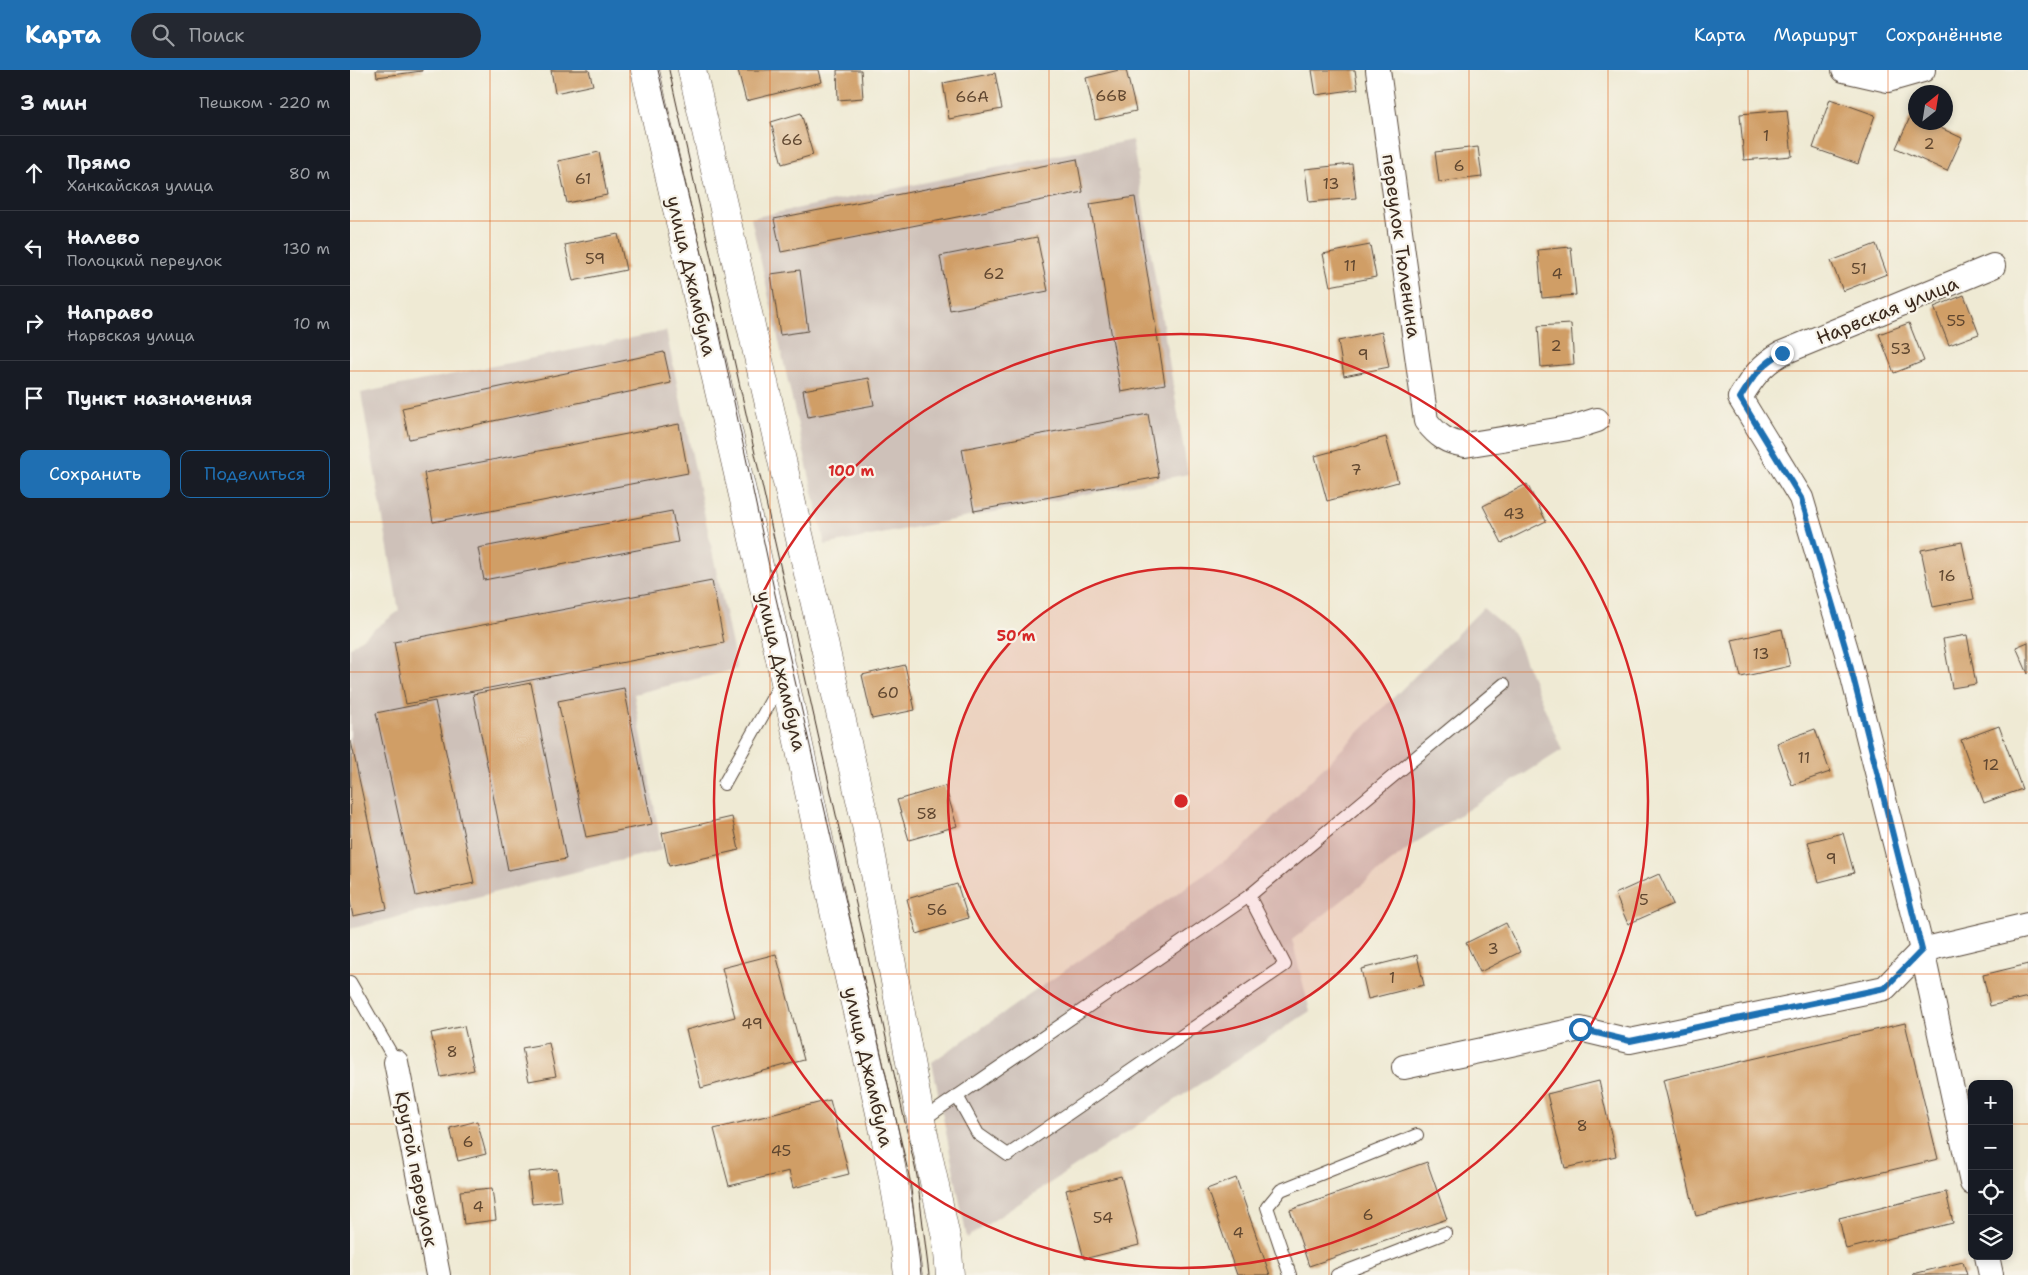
<!DOCTYPE html>
<html lang="ru">
<meta charset="utf-8">
<style>
:root{--surface:#171b24;--page:#242831;--text:#f1f3f6;--muted:#9ea1a6;--line:#363941;--accent:#1f6fb2}
body{margin:0;font-family:"Shantell Sans",sans-serif;background:var(--page);color:var(--text)}
.controls{position:absolute;right:15px;bottom:15px;display:grid;overflow:hidden;border-radius:10px;box-shadow:0 2px 8px #0003}
.controls button{width:45px;height:45px;display:grid;place-items:center;padding:0;border:0;border-bottom:1px solid var(--line);background:var(--surface);color:var(--text);font:25px sans-serif}
.compass{position:absolute;left:1558px;top:15px;width:45px;height:45px;border-radius:50%;background:var(--surface);box-shadow:0 2px 8px #0003;rotate:30deg}
.stop{position:absolute;width:15px;height:15px;margin:-11px;border:4px solid #1f6fb2;border-radius:50%;background:#fff}
.stop.end{background:#1f6fb2;border-color:#fff;box-shadow:0 1px 5px #0008}
.list{margin:0;padding:0;list-style:none}
h2{display:flex;justify-content:space-between;align-items:center;height:65px;margin:0;padding:0 20px;font-size:21px}
h2 small{font-size:16px;font-weight:400;color:var(--muted)}
.list li{display:grid;grid-template-columns:32px 1fr auto;gap:15px;align-items:center;box-sizing:border-box;height:75px;padding:0 20px;border-top:1px solid var(--line)}
.list b{display:block;font-size:19px;white-space:nowrap}
.list p{margin:0;font-size:16px;white-space:nowrap;color:var(--muted)}
.list em{font-size:16px;font-style:normal;color:var(--muted)}
.actions{display:flex;gap:10px;padding:15px 20px}
.actions a{flex:1;padding:11px 0;border:1px solid var(--accent);border-radius:10px;text-align:center;font-size:18px;color:var(--accent)}
.actions .main{background:var(--accent);color:#fff}
.icon{flex:none;width:28px;height:28px;fill:none;stroke:currentColor;stroke-width:2;stroke-linecap:round;stroke-linejoin:round}
.map{position:relative;flex:none;width:1678px;height:1205px;overflow:hidden}
header{display:flex;align-items:center;gap:30px;box-sizing:border-box;height:70px;padding:0 25px;background:var(--accent);color:#fff}
header strong{font-size:24px}
nav{display:flex;gap:28px;margin-inline-start:auto;font-size:18px}
.search{width:350px;height:45px;background:var(--page);display:flex;align-items:center;gap:12px;box-sizing:border-box;padding:0 18px;border-radius:28px;color:var(--muted);font-size:19px}
main{display:flex}
aside{flex:1;background:var(--surface)}
.map>svg:first-child{display:block}
.industrial{fill:#cec1b9}
.building{fill:#d09e66}
.lines{fill:none;stroke-linecap:round;stroke-linejoin:round}
.lane-casing{stroke:#564739;stroke-width:14}
.street-casing{stroke:#564739;stroke-width:26}
.secondary-casing{stroke:#564739;stroke-width:29}
.lane{stroke:#fff;stroke-width:12}
.street{stroke:#fff;stroke-width:24}
.secondary{stroke:#fff;stroke-width:28}
.tram{stroke:#3b2a1e;stroke-width:1}
.route{stroke:#1f6fb2;stroke-width:6}
.grid{fill:none;stroke:#df570d;stroke-width:1;stroke-opacity:0.55}
.ring{fill:none;stroke:#d62828;stroke-width:2.5}
.labels{text-anchor:middle;stroke-width:4.5;stroke-linejoin:round;paint-order:stroke}
.number-label{font-size:16px;fill:#604730}
.street-label{font-size:19px;fill:#3b2a1e;stroke:#f7f3e8}
.centre{fill:#d62828;stroke:#f7f3e8;stroke-width:2.5}
.ring-label{font-size:15px;text-anchor:middle;font-weight:bold;fill:#d62828;stroke:#f7f3e8;stroke-width:4.5;stroke-linejoin:round;paint-order:stroke}
</style>
<header>
<strong>Карта</strong>
<div class="search"><svg class="icon" aria-label="search" viewBox="0 0 24 24"><circle cx="10" cy="10" r="6"/><path d="M15 15l6 6"/></svg>Поиск</div>
<nav><a>Карта</a><a>Маршрут</a><a>Сохранённые</a></nav>
</header>
<main>
<aside>
<h2>3 мин<small>Пешком · 220 m</small></h2>
<ul class="list">
<li><svg class="icon" aria-label="ahead" viewBox="0 0 24 24"><path d="M12 20V5M6 11l6-6 6 6"/></svg><div><b>Прямо</b><p>Ханкайская улица</p></div><em>80 m</em></li>
<li><svg class="icon" aria-label="left" viewBox="0 0 24 24"><path d="M17 20v-9H6M10 6l-5 5 5 5"/></svg><div><b>Налево</b><p>Полоцкий переулок</p></div><em>130 m</em></li>
<li><svg class="icon" aria-label="right" viewBox="0 0 24 24"><path d="M7 20v-9h11M14 6l5 5-5 5"/></svg><div><b>Направо</b><p>Нарвская улица</p></div><em>10 m</em></li>
<li><svg class="icon" aria-label="arrive" viewBox="0 0 24 24"><path d="M6 21V4h12l-3 4 3 4H6"/></svg><div><b>Пункт назначения</b></div></li>
</ul>
<div class="actions"><a class="main">Сохранить</a><a>Поделиться</a></div>
</aside>
<div class="map">
<svg width="1678" height="1205" viewBox="0 0 1678 1205">
<rect width="100%" height="100%" fill="#f7f3e8"/>
<filter id="ink" filterUnits="userSpaceOnUse"><feTurbulence type="fractalNoise" baseFrequency=".02" numOctaves="2"/><feDisplacementMap in="SourceGraphic" scale="10" xChannelSelector="R" yChannelSelector="G"/><feConvolveMatrix kernelMatrix="1 2 1 2 8 2 1 2 1" color-interpolation-filters="sRGB"/></filter>
<filter id="wash" filterUnits="userSpaceOnUse"><feTurbulence type="fractalNoise" baseFrequency=".0096" numOctaves="4" result="noise"/><feDisplacementMap in="SourceGraphic" scale="20" xChannelSelector="R" yChannelSelector="G"/><feGaussianBlur stdDeviation="1.12" result="paint"/><feColorMatrix in="noise" values="0 0 0 0 0 0 0 0 0 0 0 0 0 0 0 0 0 1.4 0 .05"/><feComposite in="paint" operator="in"/></filter>
<g filter="url(#wash)">
<rect width="100%" height="100%" fill="#efead4"/>
<g class="industrial">
<path d="M 782,70 L 838,404 L 475,475 L 401,148 Z"/>
<path d="M 316,261 L 387,599 L 284,624 L 312,780 L 0,859 L 0,577 L 49,541 L 11,323 Z"/>
<path d="M 1133,538 L 1164,564 L 1212,680 L 1065,773 L 942,870 L 960,941 L 617,1168 L 582,992 L 893,778 Z"/>
</g>
<g id="blocks">
<g class="building">
<path d="M 26,0 L 72,0 L 72,1 L 27,7 Z"/>
<path d="M 201,0 L 239,0 L 243,15 L 205,23 Z"/>
<path d="M 388,0 L 469,0 L 472,12 L 396,31 Z"/>
<path d="M 487,0 L 511,0 L 513,28 L 488,30 Z"/>
<path d="M 769,0 L 776,0 L 786,41 L 745,50 L 736,8 Z"/>
<path d="M 962,0 L 1005,0 L 1008,19 L 966,25 Z"/>
<path d="M 645,3 L 652,39 L 599,49 L 593,13 Z"/>
<path d="M 1480,29 L 1525,45 L 1508,94 L 1463,78 Z"/>
<path d="M 1437,40 L 1442,86 L 1394,90 L 1390,44 Z"/>
<path d="M 451,43 L 463,85 L 432,94 L 421,52 Z"/>
<path d="M 1561,45 L 1566,47 L 1566,52 L 1578,52 L 1612,68 L 1597,101 L 1546,78 Z"/>
<path d="M 1128,77 L 1132,107 L 1089,112 L 1085,82 Z"/>
<path d="M 249,82 L 257,125 L 217,133 L 208,91 Z"/>
<path d="M 727,89 L 733,122 L 431,182 L 424,149 Z"/>
<path d="M 1002,94 L 1006,128 L 959,132 L 955,99 Z"/>
<path d="M 785,127 L 815,314 L 771,322 L 740,134 Z"/>
<path d="M 268,164 L 276,200 L 223,211 L 215,175 Z"/>
<path d="M 687,167 L 698,221 L 600,240 L 590,186 Z"/>
<path d="M 1526,174 L 1537,204 L 1493,221 L 1481,191 Z"/>
<path d="M 1020,175 L 1026,207 L 980,216 L 973,184 Z"/>
<path d="M 1221,177 L 1226,225 L 1192,228 L 1188,180 Z"/>
<path d="M 450,200 L 458,261 L 430,265 L 421,204 Z"/>
<path d="M 1614,225 L 1629,264 L 1599,275 L 1584,237 Z"/>
<path d="M 1559,253 L 1574,291 L 1544,303 L 1529,264 Z"/>
<path d="M 1221,254 L 1224,294 L 1191,297 L 1188,256 Z"/>
<path d="M 1032,262 L 1039,297 L 994,306 L 988,271 Z"/>
<path d="M 314,282 L 321,313 L 59,369 L 52,338 Z"/>
<path d="M 519,308 L 524,335 L 458,347 L 453,320 Z"/>
<path d="M 798,344 L 809,407 L 624,441 L 612,379 Z"/>
<path d="M 329,354 L 338,403 L 83,452 L 74,403 Z"/>
<path d="M 1036,367 L 1048,412 L 977,431 L 965,386 Z"/>
<path d="M 1177,414 L 1196,451 L 1152,473 L 1133,436 Z"/>
<path d="M 322,441 L 328,472 L 134,510 L 128,478 Z"/>
<path d="M 1612,472 L 1624,529 L 1583,537 L 1571,480 Z"/>
<path d="M 362,511 L 374,573 L 56,634 L 44,572 Z"/>
<path d="M 1432,559 L 1440,596 L 1391,607 L 1382,570 Z"/>
<path d="M 1617,565 L 1626,614 L 1602,618 L 1593,569 Z"/>
<path d="M 1678,572 L 1678,604 L 1666,577 Z"/>
<path d="M 555,595 L 565,640 L 522,649 L 512,605 Z"/>
<path d="M 181,613 L 216,789 L 158,800 L 123,624 Z"/>
<path d="M 274,618 L 302,754 L 236,767 L 208,631 Z"/>
<path d="M 85,631 L 124,813 L 66,826 L 26,643 Z"/>
<path d="M 1649,656 L 1672,719 L 1634,733 L 1611,670 Z"/>
<path d="M 1465,659 L 1480,702 L 1442,715 L 1427,673 Z"/>
<path d="M 1,671 L 37,839 L 3,846 L 0,832 Z"/>
<path d="M 595,716 L 607,756 L 559,770 L 547,730 Z"/>
<path d="M 382,747 L 389,780 L 319,796 L 312,763 Z"/>
<path d="M 1493,763 L 1504,803 L 1469,812 L 1458,772 Z"/>
<path d="M 1309,804 L 1323,834 L 1278,854 L 1265,824 Z"/>
<path d="M 607,814 L 618,848 L 567,864 L 557,829 Z"/>
<path d="M 1156,853 L 1170,882 L 1130,902 L 1116,873 Z"/>
<path d="M 426,884 L 454,990 L 351,1018 L 336,960 L 385,947 L 372,898 Z"/>
<path d="M 1067,885 L 1074,915 L 1018,929 L 1011,899 Z"/>
<path d="M 1678,894 L 1678,927 L 1640,936 L 1633,905 Z"/>
<path d="M 1555,953 L 1588,1089 L 1346,1146 L 1313,1010 Z"/>
<path d="M 114,956 L 124,1000 L 91,1007 L 81,963 Z"/>
<path d="M 199,973 L 206,1006 L 179,1011 L 172,978 Z"/>
<path d="M 1249,1011 L 1266,1086 L 1215,1098 L 1197,1024 Z"/>
<path d="M 480,1030 L 499,1104 L 443,1118 L 439,1101 L 379,1116 L 364,1059 Z"/>
<path d="M 127,1051 L 136,1084 L 108,1091 L 100,1058 Z"/>
<path d="M 1077,1092 L 1097,1149 L 959,1196 L 940,1140 Z"/>
<path d="M 207,1099 L 211,1131 L 182,1134 L 178,1102 Z"/>
<path d="M 771,1106 L 789,1175 L 734,1189 L 716,1120 Z"/>
<path d="M 886,1108 L 920,1205 L 887,1205 L 857,1119 Z"/>
<path d="M 142,1118 L 146,1150 L 114,1154 L 110,1121 Z"/>
<path d="M 1596,1122 L 1603,1153 L 1496,1179 L 1489,1148 Z"/>
<path d="M 1613,1192 L 1617,1205 L 1563,1205 L 1563,1204 Z"/>
</g>
</g>
</g>
<g filter="url(#ink)">
<use href="#blocks" fill-opacity="0" stroke="#564739" stroke-width="1"/>
<g class="lines">
<defs>
<g id="lane">
<path d="M 374,714 L 432,611"/>
<path d="M 0,912 L 46,992"/>
<path d="M 607,1026 L 628,1064 L 658,1085 L 935,895 L 899,826"/>
<path d="M 571,1051 L 899,826 L 1154,614"/>
<path d="M 940,1205 L 917,1137 L 931,1120 L 1067,1065"/>
<path d="M 987,1205 L 1095,1163"/>
</g>
<g id="street">
<path d="M 1028,0 L 1076,351 C 1088,366 1096,372 1115,375 L 1225,357 L 1247,350"/>
<path d="M 1494,0 L 1538,10 L 1573,0"/>
<path d="M 46,992 L 88,1205"/>
<path d="M 1054,997 L 1230,959 L 1280,971 L 1535,918 L 1572,880 L 1678,855"/>
<path d="M 1622,1113 L 1572,880 L 1497,583 L 1451,428 L 1390,328 C 1402,308 1412,294 1432,283 L 1643,196"/>
<path d="M 1637,1186 L 1641,1205"/>
</g>
<g id="secondary">
<path d="M 295,0 C 359,280 426,559 484,841 C 510,962 544,1082 558,1205"/>
<path d="M 342,0 L 516,755 L 571,1051 L 597,1172 L 600,1205"/>
</g>
</defs>
<use href="#lane" class="lane-casing"/>
<use href="#street" class="street-casing"/>
<use href="#secondary" class="secondary-casing"/>
<use href="#lane" class="lane"/>
<use href="#street" class="street"/>
<use href="#secondary" class="secondary"/>
<g class="tram">
<path d="M 308,0 L 356,200 L 425,524 L 560,1110 L 571,1205"/>
<path d="M 319,0 L 567,1106 L 579,1205"/>
</g>
</g>
</g>
<g class="lines" filter="url(#ink)">
<path class="route" d="M 1230,959 L 1280,971 L 1535,918 L 1572,880 L 1497,583 L 1451,428 L 1390,328 C 1402,308 1412,294 1432,283"/>
</g>
<path class="grid" d="M 140,0 L 140,1205M 280,0 L 280,1205M 420,0 L 420,1205M 559,0 L 559,1205M 699,0 L 699,1205M 839,0 L 839,1205M 979,0 L 979,1205M 1119,0 L 1119,1205M 1258,0 L 1258,1205M 1398,0 L 1398,1205M 1538,0 L 1538,1205M 0,151 L 1678,151M 0,301 L 1678,301M 0,452 L 1678,452M 0,602 L 1678,602M 0,753 L 1678,753M 0,904 L 1678,904M 0,1054 L 1622,1054M 1659,1054 L 1678,1054"/>
<circle cx="831" cy="731" r="233" fill="#d62828" fill-opacity=".12"/>
<g class="ring">
<circle cx="831" cy="731" r="233"/>
<circle cx="831" cy="731" r="467"/>
</g>
<g class="labels">
<g class="number-label">
<text x="761" y="31">66В</text>
<text x="622" y="32">66А</text>
<text x="1416" y="71">1</text>
<text x="442" y="75">66</text>
<text x="1579" y="79">2</text>
<text x="1109" y="101">6</text>
<text x="233" y="114">61</text>
<text x="981" y="119">13</text>
<text x="245" y="194">59</text>
<text x="1000" y="201">11</text>
<text x="1509" y="204">51</text>
<text x="644" y="209">62</text>
<text x="1207" y="209">4</text>
<text x="1606" y="256">55</text>
<text x="1206" y="281">2</text>
<text x="1551" y="284">53</text>
<text x="1013" y="290">9</text>
<text x="1006" y="405">7</text>
<text x="1164" y="449">43</text>
<text x="1597" y="511">16</text>
<text x="1411" y="589">13</text>
<text x="538" y="628">60</text>
<text x="1454" y="693">11</text>
<text x="1641" y="700">12</text>
<text x="577" y="749">58</text>
<text x="1481" y="794">9</text>
<text x="1294" y="835">5</text>
<text x="587" y="845">56</text>
<text x="1143" y="884">3</text>
<text x="1042" y="913">1</text>
<text x="402" y="959">49</text>
<text x="102" y="987">8</text>
<text x="1232" y="1061">8</text>
<text x="118" y="1077">6</text>
<text x="431" y="1086">45</text>
<text x="128" y="1142">4</text>
<text x="1018" y="1150">6</text>
<text x="753" y="1153">54</text>
<text x="888" y="1168">4</text>
</g>
<g class="street-label">
<text transform="translate(1052 176) rotate(82)" y="7">переулок Тюленина</text>
<text transform="translate(342 206) rotate(77)" y="7">улица Джамбула</text>
<text transform="translate(1537 240) rotate(-22)" y="7">Нарвская улица</text>
<text transform="translate(432 601) rotate(77)" y="7">улица Джамбула</text>
<text transform="translate(519 997) rotate(77)" y="7">улица Джамбула</text>
<text transform="translate(67 1099) rotate(79)" y="7">Крутой переулок</text>
</g>
</g>
<circle cx="831" cy="731" r="8" class="centre"/>
<g class="ring-label">
<text x="501" y="406">100 m</text>
<text x="666" y="571">50 m</text>
</g>
</svg>
<div class="controls">
<button>+</button>
<button>−</button>
<button><svg class="icon" aria-label="locate" viewBox="0 0 24 24"><circle cx="12" cy="12" r="6"/><path d="M12 2v4M12 18v4M2 12h4M18 12h4"/></svg></button>
<button><svg class="icon" aria-label="layers" viewBox="0 0 24 24"><path d="M12 4l9 5-9 5-9-5zM3 14l9 5 9-5"/></svg></button>
</div>
<svg class="compass" viewBox="-18 -18 36 36"><path d="M0-13l5 13h-10z" fill="#e53935"/><path d="M0 13l5-13h-10z" fill="#9ea1a6"/></svg>
<div class="stop" style="left:1230px;top:959px"></div>
<div class="stop end" style="left:1432px;top:283px"></div>
</div>
</main>
